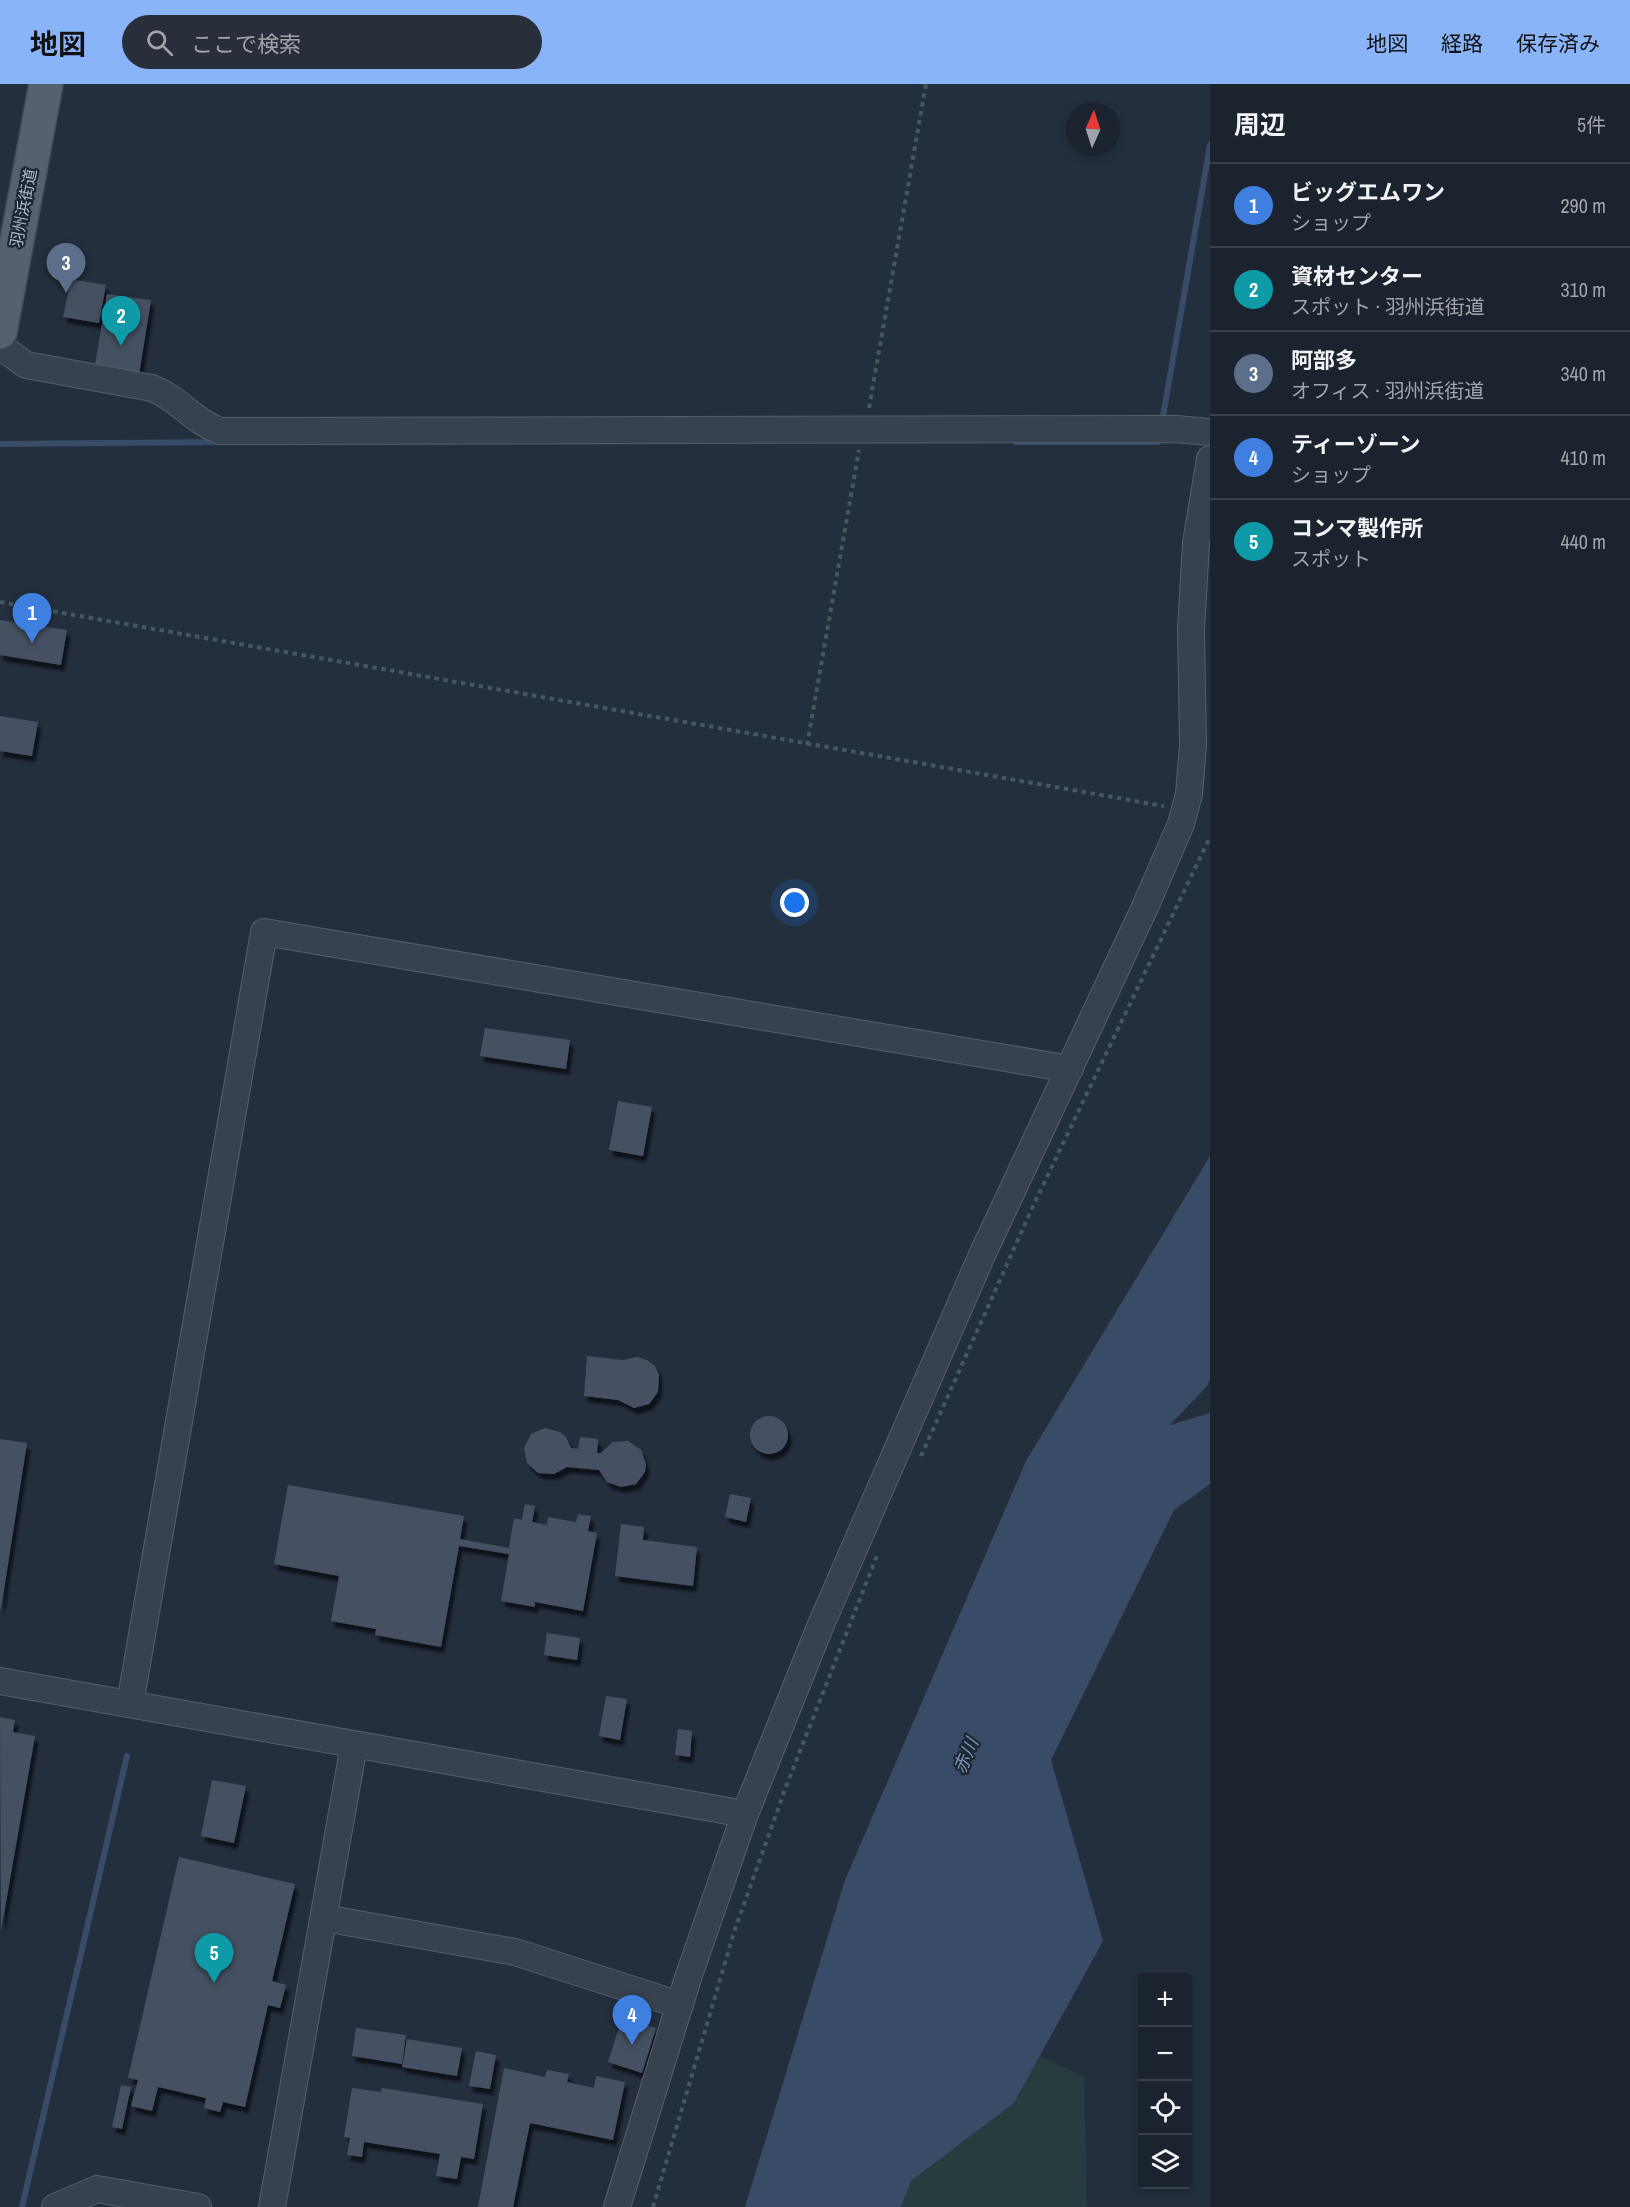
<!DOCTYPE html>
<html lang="ja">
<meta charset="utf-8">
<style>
:root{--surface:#1b232e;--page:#282f3a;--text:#f1f3f6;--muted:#a0a4aa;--line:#39404a;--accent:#8ab4f8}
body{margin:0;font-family:"Archivo Narrow","Noto Sans JP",sans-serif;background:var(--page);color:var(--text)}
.controls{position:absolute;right:18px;bottom:18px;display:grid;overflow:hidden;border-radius:6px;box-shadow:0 3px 9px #0003}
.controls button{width:54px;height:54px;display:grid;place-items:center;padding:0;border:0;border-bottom:2px solid var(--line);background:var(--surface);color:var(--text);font:30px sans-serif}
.compass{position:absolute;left:1066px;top:18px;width:54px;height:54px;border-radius:50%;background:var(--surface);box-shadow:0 3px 9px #0003;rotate:3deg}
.you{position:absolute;left:795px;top:819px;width:21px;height:21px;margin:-15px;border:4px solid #fff;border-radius:50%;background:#1a73e8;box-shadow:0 0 0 9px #1a73e833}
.badge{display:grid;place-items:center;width:39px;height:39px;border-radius:50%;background:var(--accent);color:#fff;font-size:20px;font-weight:700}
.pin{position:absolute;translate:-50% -50px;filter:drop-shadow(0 2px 3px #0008)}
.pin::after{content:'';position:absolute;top:32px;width:21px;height:18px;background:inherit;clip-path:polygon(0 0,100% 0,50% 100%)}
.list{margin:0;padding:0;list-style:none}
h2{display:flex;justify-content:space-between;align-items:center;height:78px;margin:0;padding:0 24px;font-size:26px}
h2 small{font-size:20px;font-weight:400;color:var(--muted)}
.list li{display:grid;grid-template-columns:39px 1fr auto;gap:18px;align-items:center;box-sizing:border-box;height:84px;padding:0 24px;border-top:2px solid var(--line)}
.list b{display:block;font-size:22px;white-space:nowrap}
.list p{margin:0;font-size:20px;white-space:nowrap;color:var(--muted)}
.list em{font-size:20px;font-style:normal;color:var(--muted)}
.icon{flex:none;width:33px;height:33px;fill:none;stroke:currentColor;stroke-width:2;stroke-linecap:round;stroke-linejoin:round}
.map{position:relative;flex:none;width:1210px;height:2123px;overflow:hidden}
header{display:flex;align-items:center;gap:36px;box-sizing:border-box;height:84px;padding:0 30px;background:var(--accent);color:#111}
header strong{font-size:28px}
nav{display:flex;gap:33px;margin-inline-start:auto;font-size:21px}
.search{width:420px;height:54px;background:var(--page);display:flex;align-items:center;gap:15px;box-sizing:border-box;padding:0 21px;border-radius:33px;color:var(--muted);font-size:22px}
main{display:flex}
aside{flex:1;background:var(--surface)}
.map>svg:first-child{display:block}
.green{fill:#263c3f}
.water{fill:#394c67}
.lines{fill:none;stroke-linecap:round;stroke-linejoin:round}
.stream{stroke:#394c67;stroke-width:6}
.building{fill:#455162;filter:url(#shadow)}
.minor-casing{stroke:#565f6c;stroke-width:28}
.major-casing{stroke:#414a57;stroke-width:36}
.path{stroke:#44595c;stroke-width:4;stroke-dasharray:4.5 4.5;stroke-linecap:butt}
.minor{stroke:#38414e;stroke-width:26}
.major{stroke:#56606e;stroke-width:33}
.labels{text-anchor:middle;stroke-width:4.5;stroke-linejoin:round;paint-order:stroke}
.street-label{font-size:16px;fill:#b4bcc9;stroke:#1d2633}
.water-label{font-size:18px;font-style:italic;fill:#7c92b1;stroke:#1d2633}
</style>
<header>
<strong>地図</strong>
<div class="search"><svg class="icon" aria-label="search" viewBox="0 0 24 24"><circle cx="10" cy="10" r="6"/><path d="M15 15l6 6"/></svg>ここで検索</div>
<nav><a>地図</a><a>経路</a><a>保存済み</a></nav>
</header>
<main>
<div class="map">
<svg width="1210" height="2123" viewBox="0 0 1210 2123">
<defs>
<filter id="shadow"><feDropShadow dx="3.5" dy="6" stdDeviation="1.5" flood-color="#0009"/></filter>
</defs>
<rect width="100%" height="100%" fill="#242f3e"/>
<path class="green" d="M 1040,1972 L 1084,1993 L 1087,2123 L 901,2123 L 911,2097 L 1014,2019 Z"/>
<path class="water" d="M 1210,1072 L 1210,1295 L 1207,1302 L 1170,1341 L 1210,1329 L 1210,1400 L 1174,1426 L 1051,1676 L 1103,1857 L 1014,2019 L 911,2097 L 901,2123 L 745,2123 L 845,1796 L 1026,1377 Z"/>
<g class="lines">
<g class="stream">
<path d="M 1162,338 L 1210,61"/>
<path d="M 1016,358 L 1158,358 L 1159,351"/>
<path d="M 0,360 L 220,358"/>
<path d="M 22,2123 L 127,1672"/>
</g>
</g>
<g class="building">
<path d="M 71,195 L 106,201 L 99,239 L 63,233 Z"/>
<path d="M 107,210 L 151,216 L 139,291 L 95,281 Z"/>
<path d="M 0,536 L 67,546 L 61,581 L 0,571 Z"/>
<path d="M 0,632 L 38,638 L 32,672 L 0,667 Z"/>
<path d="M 485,944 L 570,956 L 566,985 L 480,972 Z"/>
<path d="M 618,1017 L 652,1023 L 643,1072 L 609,1066 Z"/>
<path d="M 587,1272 L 623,1276 L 638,1273 L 647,1276 L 655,1282 L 659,1291 L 658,1308 L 649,1320 L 634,1324 L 618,1316 L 584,1312 Z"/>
<circle cx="769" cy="1351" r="19"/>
<path d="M 545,1344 L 560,1348 L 566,1353 L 571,1364 L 578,1365 L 580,1353 L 598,1355 L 597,1369 L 601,1369 L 613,1358 L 628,1357 L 641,1366 L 646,1380 L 645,1388 L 636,1400 L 621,1403 L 607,1398 L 599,1386 L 567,1383 L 554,1390 L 538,1389 L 527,1379 L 524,1364 L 531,1350 Z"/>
<path d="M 0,1355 L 27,1359 L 1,1525 L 0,1525 Z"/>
<path d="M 288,1401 L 464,1432 L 460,1455 L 509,1464 L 514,1434 L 522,1436 L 525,1420 L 535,1422 L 532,1438 L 547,1441 L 548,1433 L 576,1438 L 578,1430 L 591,1432 L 588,1447 L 597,1449 L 583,1527 L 535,1518 L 535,1523 L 501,1517 L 509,1470 L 459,1462 L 441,1563 L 375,1551 L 376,1545 L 331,1537 L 339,1492 L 274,1480 Z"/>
<path d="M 730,1410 L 751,1414 L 746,1438 L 725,1433 Z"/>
<path d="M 621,1440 L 644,1443 L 643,1456 L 697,1463 L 693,1502 L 615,1492 Z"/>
<path d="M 547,1549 L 580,1554 L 577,1576 L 544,1571 Z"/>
<path d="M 606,1612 L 627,1615 L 620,1656 L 599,1652 Z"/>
<path d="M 0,1633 L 15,1636 L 13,1648 L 35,1652 L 1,1847 Z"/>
<path d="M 678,1645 L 692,1647 L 690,1673 L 675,1671 Z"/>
<path d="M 212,1696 L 246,1702 L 234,1759 L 201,1752 Z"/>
<path d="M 179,1773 L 295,1800 L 272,1897 L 286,1901 L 280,1924 L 268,1921 L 245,2023 L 223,2018 L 220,2028 L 204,2024 L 206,2014 L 158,2003 L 152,2027 L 131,2022 L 138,1996 L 128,1994 Z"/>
<path d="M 622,1934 L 656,1944 L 642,1989 L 608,1978 Z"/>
<path d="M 356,1944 L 406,1951 L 402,1980 L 352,1972 Z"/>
<path d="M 407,1955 L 462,1964 L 457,1992 L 402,1983 Z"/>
<path d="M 476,1967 L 496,1971 L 490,2005 L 469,2002 Z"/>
<path d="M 504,1984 L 545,1993 L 547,1986 L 569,1990 L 567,1998 L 594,2004 L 596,1992 L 625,1998 L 613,2056 L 530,2039 L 513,2123 L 478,2123 Z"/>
<path d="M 121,2001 L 131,2003 L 122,2045 L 112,2043 Z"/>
<path d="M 352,2004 L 381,2008 L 382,2004 L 483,2020 L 474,2075 L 461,2073 L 457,2095 L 436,2092 L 440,2070 L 364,2058 L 362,2073 L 347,2071 L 350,2054 L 344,2053 Z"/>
</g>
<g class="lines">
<defs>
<g id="minor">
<path d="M 0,262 L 26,281 L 152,304 C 180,315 191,336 220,347 L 1176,345 L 1210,348"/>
<path d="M 0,1597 L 745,1730"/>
<path d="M 130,1620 L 264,848 L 1070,985"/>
<path d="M 324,1834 L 515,1868 L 680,1921"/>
<path d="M 55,2123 L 97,2105 L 198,2123"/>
<path d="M 272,2123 L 354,1661"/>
<path d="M 617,2123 L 688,1894 L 745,1730 L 820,1543 L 982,1171 L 1145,823 L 1181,740 L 1189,710 L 1193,661 L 1191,545 L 1196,459 L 1210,375"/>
</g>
<path id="major" d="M 0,248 L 46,0"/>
</defs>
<use href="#minor" class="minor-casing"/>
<use href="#major" class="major-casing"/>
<g class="path">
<path d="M 869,324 L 926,0"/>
<path d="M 0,518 L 1164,722"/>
<path d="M 807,661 L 859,366"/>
<path d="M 921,1372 L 1034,1120 L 1210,753"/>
<path d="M 653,2123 L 735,1845 L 787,1700 L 878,1469"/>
</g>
<use href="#minor" class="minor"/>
<use href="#major" class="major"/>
</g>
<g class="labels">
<g class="street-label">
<text transform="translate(23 124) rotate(-79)" y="6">羽州浜街道</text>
</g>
<g class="water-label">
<text transform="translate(966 1672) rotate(-67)" y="6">赤川</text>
</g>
</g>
</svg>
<div class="controls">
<button>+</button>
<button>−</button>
<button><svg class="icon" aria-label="locate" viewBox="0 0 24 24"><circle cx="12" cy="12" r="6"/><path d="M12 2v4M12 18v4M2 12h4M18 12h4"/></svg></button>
<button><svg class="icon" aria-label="layers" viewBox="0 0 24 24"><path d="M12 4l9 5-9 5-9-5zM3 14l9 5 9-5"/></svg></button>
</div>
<svg class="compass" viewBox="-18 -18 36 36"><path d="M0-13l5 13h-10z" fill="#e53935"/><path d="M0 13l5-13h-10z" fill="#a0a4aa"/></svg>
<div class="you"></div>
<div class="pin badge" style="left:32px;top:559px;background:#3f7fe0">1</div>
<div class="pin badge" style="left:121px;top:262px;background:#0f9aa8">2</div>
<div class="pin badge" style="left:66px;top:209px;background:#5c6f8a">3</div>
<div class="pin badge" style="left:632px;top:1961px;background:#3f7fe0">4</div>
<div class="pin badge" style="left:214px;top:1899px;background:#0f9aa8">5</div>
</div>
<aside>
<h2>周辺<small>5件</small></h2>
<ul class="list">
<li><span class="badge" style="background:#3f7fe0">1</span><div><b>ビッグエムワン</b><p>ショップ</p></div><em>290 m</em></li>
<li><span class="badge" style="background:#0f9aa8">2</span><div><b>資材センター</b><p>スポット · 羽州浜街道</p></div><em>310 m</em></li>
<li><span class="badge" style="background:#5c6f8a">3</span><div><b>阿部多</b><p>オフィス · 羽州浜街道</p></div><em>340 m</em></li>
<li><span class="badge" style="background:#3f7fe0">4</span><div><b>ティーゾーン</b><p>ショップ</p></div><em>410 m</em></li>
<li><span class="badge" style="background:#0f9aa8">5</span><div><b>コンマ製作所</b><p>スポット</p></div><em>440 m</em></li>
</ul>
</aside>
</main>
